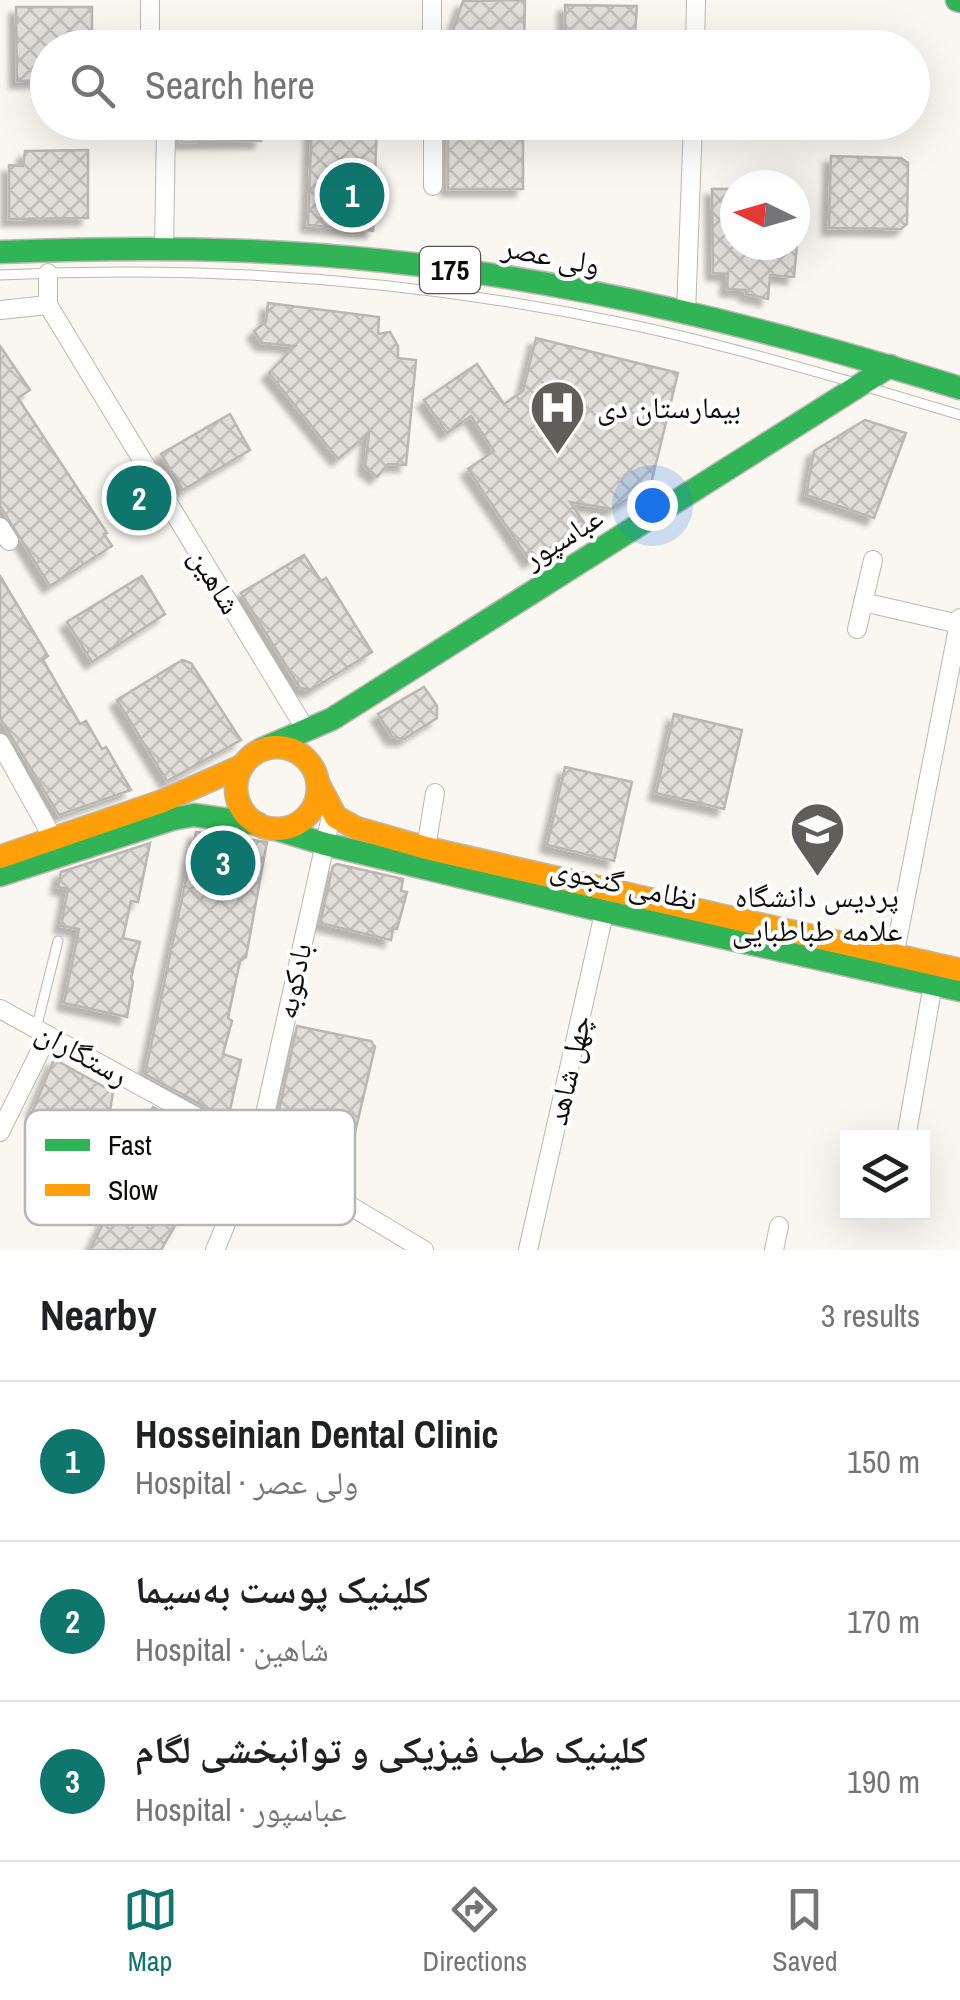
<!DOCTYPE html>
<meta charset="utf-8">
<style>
:root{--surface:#fff;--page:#f2f2f2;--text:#202124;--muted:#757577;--line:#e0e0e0;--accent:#0f766e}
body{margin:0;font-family:"Archivo Narrow","Noto Naskh Arabic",sans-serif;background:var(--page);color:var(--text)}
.controls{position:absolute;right:30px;bottom:30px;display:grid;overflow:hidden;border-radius:0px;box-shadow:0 10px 40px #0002}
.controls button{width:90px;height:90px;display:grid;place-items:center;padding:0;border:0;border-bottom:2px solid var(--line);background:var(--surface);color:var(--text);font:50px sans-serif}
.compass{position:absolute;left:720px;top:170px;width:90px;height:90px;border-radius:50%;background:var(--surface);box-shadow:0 10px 40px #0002;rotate:275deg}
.you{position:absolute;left:652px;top:505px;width:35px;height:35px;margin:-25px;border:8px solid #fff;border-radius:50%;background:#1a73e8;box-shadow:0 0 0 15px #1a73e833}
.badge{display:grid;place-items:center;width:65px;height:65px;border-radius:50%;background:var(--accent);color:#fff;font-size:32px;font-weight:700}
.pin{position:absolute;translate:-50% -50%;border:5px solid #fff;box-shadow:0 2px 10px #0006}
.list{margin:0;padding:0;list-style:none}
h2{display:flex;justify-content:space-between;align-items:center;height:130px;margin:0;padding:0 40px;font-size:42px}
h2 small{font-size:32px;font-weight:400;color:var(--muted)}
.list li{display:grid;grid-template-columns:65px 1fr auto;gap:30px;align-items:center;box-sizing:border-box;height:160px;padding:0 40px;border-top:2px solid var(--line)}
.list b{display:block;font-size:38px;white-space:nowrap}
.list p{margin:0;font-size:32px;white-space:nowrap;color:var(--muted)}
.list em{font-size:32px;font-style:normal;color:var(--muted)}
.icon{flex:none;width:55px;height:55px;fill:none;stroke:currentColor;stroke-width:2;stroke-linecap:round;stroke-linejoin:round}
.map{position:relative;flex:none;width:960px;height:1250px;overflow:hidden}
.search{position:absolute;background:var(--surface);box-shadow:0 10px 40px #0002;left:30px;right:30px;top:30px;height:110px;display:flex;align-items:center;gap:25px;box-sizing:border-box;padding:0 35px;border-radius:55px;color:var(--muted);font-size:38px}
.sheet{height:610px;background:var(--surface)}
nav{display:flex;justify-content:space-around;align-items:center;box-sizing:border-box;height:140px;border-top:2px solid var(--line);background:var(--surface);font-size:28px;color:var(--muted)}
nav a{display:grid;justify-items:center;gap:5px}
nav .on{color:var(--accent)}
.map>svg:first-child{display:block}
.building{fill:url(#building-cross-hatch);stroke:#bab7b3;stroke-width:2.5;filter:url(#shadow)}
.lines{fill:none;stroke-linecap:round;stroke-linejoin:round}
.lane-casing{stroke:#bbb8b4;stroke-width:11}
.street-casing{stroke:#bbb8b4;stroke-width:20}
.fast-casing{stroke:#bbb8b4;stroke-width:25}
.slow-casing{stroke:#bbb8b4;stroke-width:25}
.lane{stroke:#fefefd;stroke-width:9}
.street{stroke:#fefefd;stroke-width:18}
.fast{stroke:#30b455;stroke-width:22}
.slow{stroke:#ff9f0a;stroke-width:22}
.labels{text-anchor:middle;stroke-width:8;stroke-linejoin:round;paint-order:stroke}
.shield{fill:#fff;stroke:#565553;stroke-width:2.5}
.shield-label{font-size:28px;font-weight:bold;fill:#0e0c09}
.street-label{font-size:30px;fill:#0e0c09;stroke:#fff}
.poi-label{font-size:30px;fill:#0e0c09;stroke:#fff;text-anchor:start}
.key{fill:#fff;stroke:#b7b6b5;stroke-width:2.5}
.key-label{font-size:28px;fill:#0e0c09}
</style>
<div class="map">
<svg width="960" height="1250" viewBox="0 0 960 1250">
<defs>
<pattern id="building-cross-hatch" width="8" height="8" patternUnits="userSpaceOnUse" patternTransform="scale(2.5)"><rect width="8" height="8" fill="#e1ded9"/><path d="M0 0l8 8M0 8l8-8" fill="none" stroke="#c0bdb9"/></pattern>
<filter id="shadow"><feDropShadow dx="-7" dy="7" stdDeviation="2.5" flood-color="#0004"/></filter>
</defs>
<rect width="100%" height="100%" fill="#faf6f0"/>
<g class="building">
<path d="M 525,0 L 524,48 L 447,48 L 463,1 Z"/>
<path d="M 565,5 L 637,6 L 634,48 L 565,48 Z"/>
<path d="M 16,7 L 92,7 L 92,48 L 48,48 L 48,80 L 17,81 Z"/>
<path d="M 181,122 L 261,122 L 261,141 L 181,142 Z"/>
<path d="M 312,122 L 377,122 L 373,231 L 308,225 Z"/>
<rect x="448" y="122" width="75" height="67"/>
<path d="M 88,150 L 88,218 L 9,219 L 9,165 L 23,166 L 25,151 Z"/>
<path d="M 831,156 L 901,158 L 908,163 L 907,224 L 901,229 L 829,228 Z"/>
<path d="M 712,189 L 735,189 L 735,245 L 797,245 L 794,277 L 770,275 L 768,299 L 746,294 L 746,290 L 727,289 L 728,274 L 713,273 Z"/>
<path d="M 268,303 L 379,317 L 378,334 L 390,332 L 398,346 L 398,358 L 416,360 L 406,465 L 388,464 L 377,477 L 365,467 L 369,433 L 338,459 L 269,373 L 295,346 L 262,343 L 254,331 L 266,322 Z"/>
<path d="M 536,338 L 678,373 L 651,484 L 612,509 L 570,502 L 585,524 L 530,561 L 468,469 L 494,451 L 471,416 L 447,433 L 424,400 L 477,364 L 504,404 L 523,391 Z"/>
<path d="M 0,346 L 30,390 L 18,398 L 107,533 L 104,534 L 112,546 L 50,586 L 0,506 Z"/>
<path d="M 230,414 L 250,450 L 183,490 L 161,454 Z"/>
<path d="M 865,420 L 906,433 L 874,518 L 806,495 L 814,451 Z"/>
<path d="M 304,555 L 321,581 L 326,578 L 372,652 L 311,690 L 300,688 L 241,593 Z"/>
<path d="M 0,576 L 48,656 L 43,660 L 80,724 L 86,721 L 102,749 L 106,747 L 131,790 L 59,815 L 0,718 Z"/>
<path d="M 142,576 L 165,614 L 92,662 L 67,622 Z"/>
<path d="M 182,660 L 191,663 L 241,740 L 167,781 L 117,700 Z"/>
<path d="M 424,687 L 437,706 L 437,718 L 404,739 L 392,737 L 378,714 Z"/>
<path d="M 674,714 L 742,730 L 724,809 L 656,793 Z"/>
<path d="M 565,767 L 632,782 L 614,861 L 547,845 Z"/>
<path d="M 196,832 L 267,842 L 246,957 L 240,961 L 228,1018 L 232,1021 L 223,1054 L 241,1060 L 228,1119 L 145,1074 Z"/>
<path d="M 150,843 L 138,902 L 131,901 L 123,938 L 140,942 L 131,978 L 133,982 L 127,1017 L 64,1003 L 79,929 L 61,926 L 68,889 L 58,887 L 61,872 Z"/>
<path d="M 337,864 L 403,879 L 401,891 L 407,892 L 397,929 L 393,928 L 391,940 L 320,923 L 333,866 Z"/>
<path d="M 297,1026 L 371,1041 L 375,1047 L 343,1184 L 272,1143 Z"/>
<path d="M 54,1059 L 113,1092 L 110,1111 L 95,1140 L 33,1110 Z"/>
<path d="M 153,1107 L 172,1118 L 171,1123 L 220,1148 L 161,1250 L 90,1250 L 109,1211 L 104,1208 L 112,1194 L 116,1196 L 121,1190 L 143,1152 L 132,1147 Z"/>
</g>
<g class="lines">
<defs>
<g id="lane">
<path d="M 0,275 C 206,265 416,280 618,322 C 697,338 774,360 852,382"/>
<path d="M 867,387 L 960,415"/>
<path d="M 36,1029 L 58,941"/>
</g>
<g id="street">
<path d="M 432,0 L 432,48"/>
<path d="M 150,48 L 150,0"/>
<path d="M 695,48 L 696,0"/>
<path d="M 433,122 L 433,186"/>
<path d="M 164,250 L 166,126"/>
<path d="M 48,273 L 48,305 L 306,730"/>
<path d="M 0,310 L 48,305"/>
<path d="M 686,314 L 693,122"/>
<path d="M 0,527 L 9,541"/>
<path d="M 863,602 L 959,624"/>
<path d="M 857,629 L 873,560"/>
<path d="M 0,743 L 54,840"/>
<path d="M 426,848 L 435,793"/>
<path d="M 894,957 L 960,618"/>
<path d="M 0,1009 L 257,1150 L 424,1250"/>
<path d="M 0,1132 L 48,1035"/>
<path d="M 906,1138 L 933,984"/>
<path d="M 215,1250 L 257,1150 L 332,812"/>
<path d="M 528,1250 L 607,900"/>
<path d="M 774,1250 L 779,1226"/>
</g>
<g id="fast">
<path d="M 957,0 L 960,1"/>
<path d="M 0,252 C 129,247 257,247 385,261 C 581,281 773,330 960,388"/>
<path d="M 262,749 L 332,719 L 890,366"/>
<path d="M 276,829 L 325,844 L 604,911 L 960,990"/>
<path d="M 0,875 L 172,819 L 194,815 L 258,824"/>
</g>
<g id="slow">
<circle cx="277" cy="788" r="41"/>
<path d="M 318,783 L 336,817 L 356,828 L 426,848 L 960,970"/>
<path d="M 0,857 L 163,801 L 242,766"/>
</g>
</defs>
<use href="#lane" class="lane-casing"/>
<use href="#street" class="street-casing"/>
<use href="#fast" class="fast-casing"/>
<use href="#slow" class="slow-casing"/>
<use href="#lane" class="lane"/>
<use href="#street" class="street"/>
<use href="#fast" class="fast"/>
<use href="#slow" class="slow"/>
</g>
<defs>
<symbol id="hospital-pin" viewBox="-11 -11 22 30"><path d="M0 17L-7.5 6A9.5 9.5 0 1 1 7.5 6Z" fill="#615e5a" stroke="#fff"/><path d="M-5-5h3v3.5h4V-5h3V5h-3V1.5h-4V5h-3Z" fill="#fff"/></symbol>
<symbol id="university-pin" viewBox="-11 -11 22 30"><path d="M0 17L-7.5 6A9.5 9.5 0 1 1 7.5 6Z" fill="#615e5a" stroke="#fff"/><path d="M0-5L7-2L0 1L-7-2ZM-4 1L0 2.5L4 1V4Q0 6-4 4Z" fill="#fff"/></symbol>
</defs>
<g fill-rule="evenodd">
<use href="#hospital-pin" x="526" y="376" width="63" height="86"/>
<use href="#university-pin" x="786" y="798" width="63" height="86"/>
</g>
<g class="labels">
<rect class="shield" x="420" y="247" width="60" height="46" rx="8"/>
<g class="shield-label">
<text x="450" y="280">175</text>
</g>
<g class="street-label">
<text transform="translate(551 256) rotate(11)" y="10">ولی عصر</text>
<text transform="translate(563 538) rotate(-32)" y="10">عباسپور</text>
<text transform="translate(215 581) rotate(59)" y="10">شاهین</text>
<text transform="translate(624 884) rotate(13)" y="10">نظامی گنجوی</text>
<text transform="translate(294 981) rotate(-78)" y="10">بادکوبه</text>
<text transform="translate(82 1054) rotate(29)" y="10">رستگاران</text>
<text transform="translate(569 1070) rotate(-77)" y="10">چهل شاهد</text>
</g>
<g class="poi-label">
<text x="597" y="418">بیمارستان دی</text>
<text x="817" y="907" text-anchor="middle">پردیس دانشگاه<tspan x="817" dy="34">علامه طباطبایی</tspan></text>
</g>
</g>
<rect x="25" y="1110" width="330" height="115" rx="15" class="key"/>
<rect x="45" y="1139" width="45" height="12" fill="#30b455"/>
<rect x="45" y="1184" width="45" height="12" fill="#ff9f0a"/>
<g class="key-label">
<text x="108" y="1155">Fast</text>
<text x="108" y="1200">Slow</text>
</g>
</svg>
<div class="controls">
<button><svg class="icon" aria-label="layers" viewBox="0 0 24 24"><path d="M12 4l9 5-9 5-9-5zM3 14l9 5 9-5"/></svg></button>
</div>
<svg class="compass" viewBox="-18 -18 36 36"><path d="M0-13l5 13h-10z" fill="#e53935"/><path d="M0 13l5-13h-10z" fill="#757577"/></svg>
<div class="you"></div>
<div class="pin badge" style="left:352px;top:195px">1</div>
<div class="pin badge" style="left:139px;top:498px">2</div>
<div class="pin badge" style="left:223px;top:863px">3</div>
<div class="search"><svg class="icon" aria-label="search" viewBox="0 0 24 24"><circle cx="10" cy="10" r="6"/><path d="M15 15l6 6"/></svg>Search here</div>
</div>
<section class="sheet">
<h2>Nearby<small>3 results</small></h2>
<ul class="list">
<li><span class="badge">1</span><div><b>Hosseinian Dental Clinic</b><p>Hospital · ولی عصر</p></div><em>150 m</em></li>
<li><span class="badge">2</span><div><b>کلینیک پوست به‌سیما</b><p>Hospital · شاهین</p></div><em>170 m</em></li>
<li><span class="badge">3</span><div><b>کلینیک طب فیزیکی و توانبخشی لگام</b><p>Hospital · عباسپور</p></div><em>190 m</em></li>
</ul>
</section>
<nav>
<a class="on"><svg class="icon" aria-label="map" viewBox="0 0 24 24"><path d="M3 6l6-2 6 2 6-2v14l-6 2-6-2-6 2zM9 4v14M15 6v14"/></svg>Map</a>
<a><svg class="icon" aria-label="directions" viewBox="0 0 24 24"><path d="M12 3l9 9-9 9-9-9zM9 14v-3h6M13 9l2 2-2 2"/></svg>Directions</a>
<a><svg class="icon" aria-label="saved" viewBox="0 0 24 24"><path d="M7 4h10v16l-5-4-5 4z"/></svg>Saved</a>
</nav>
